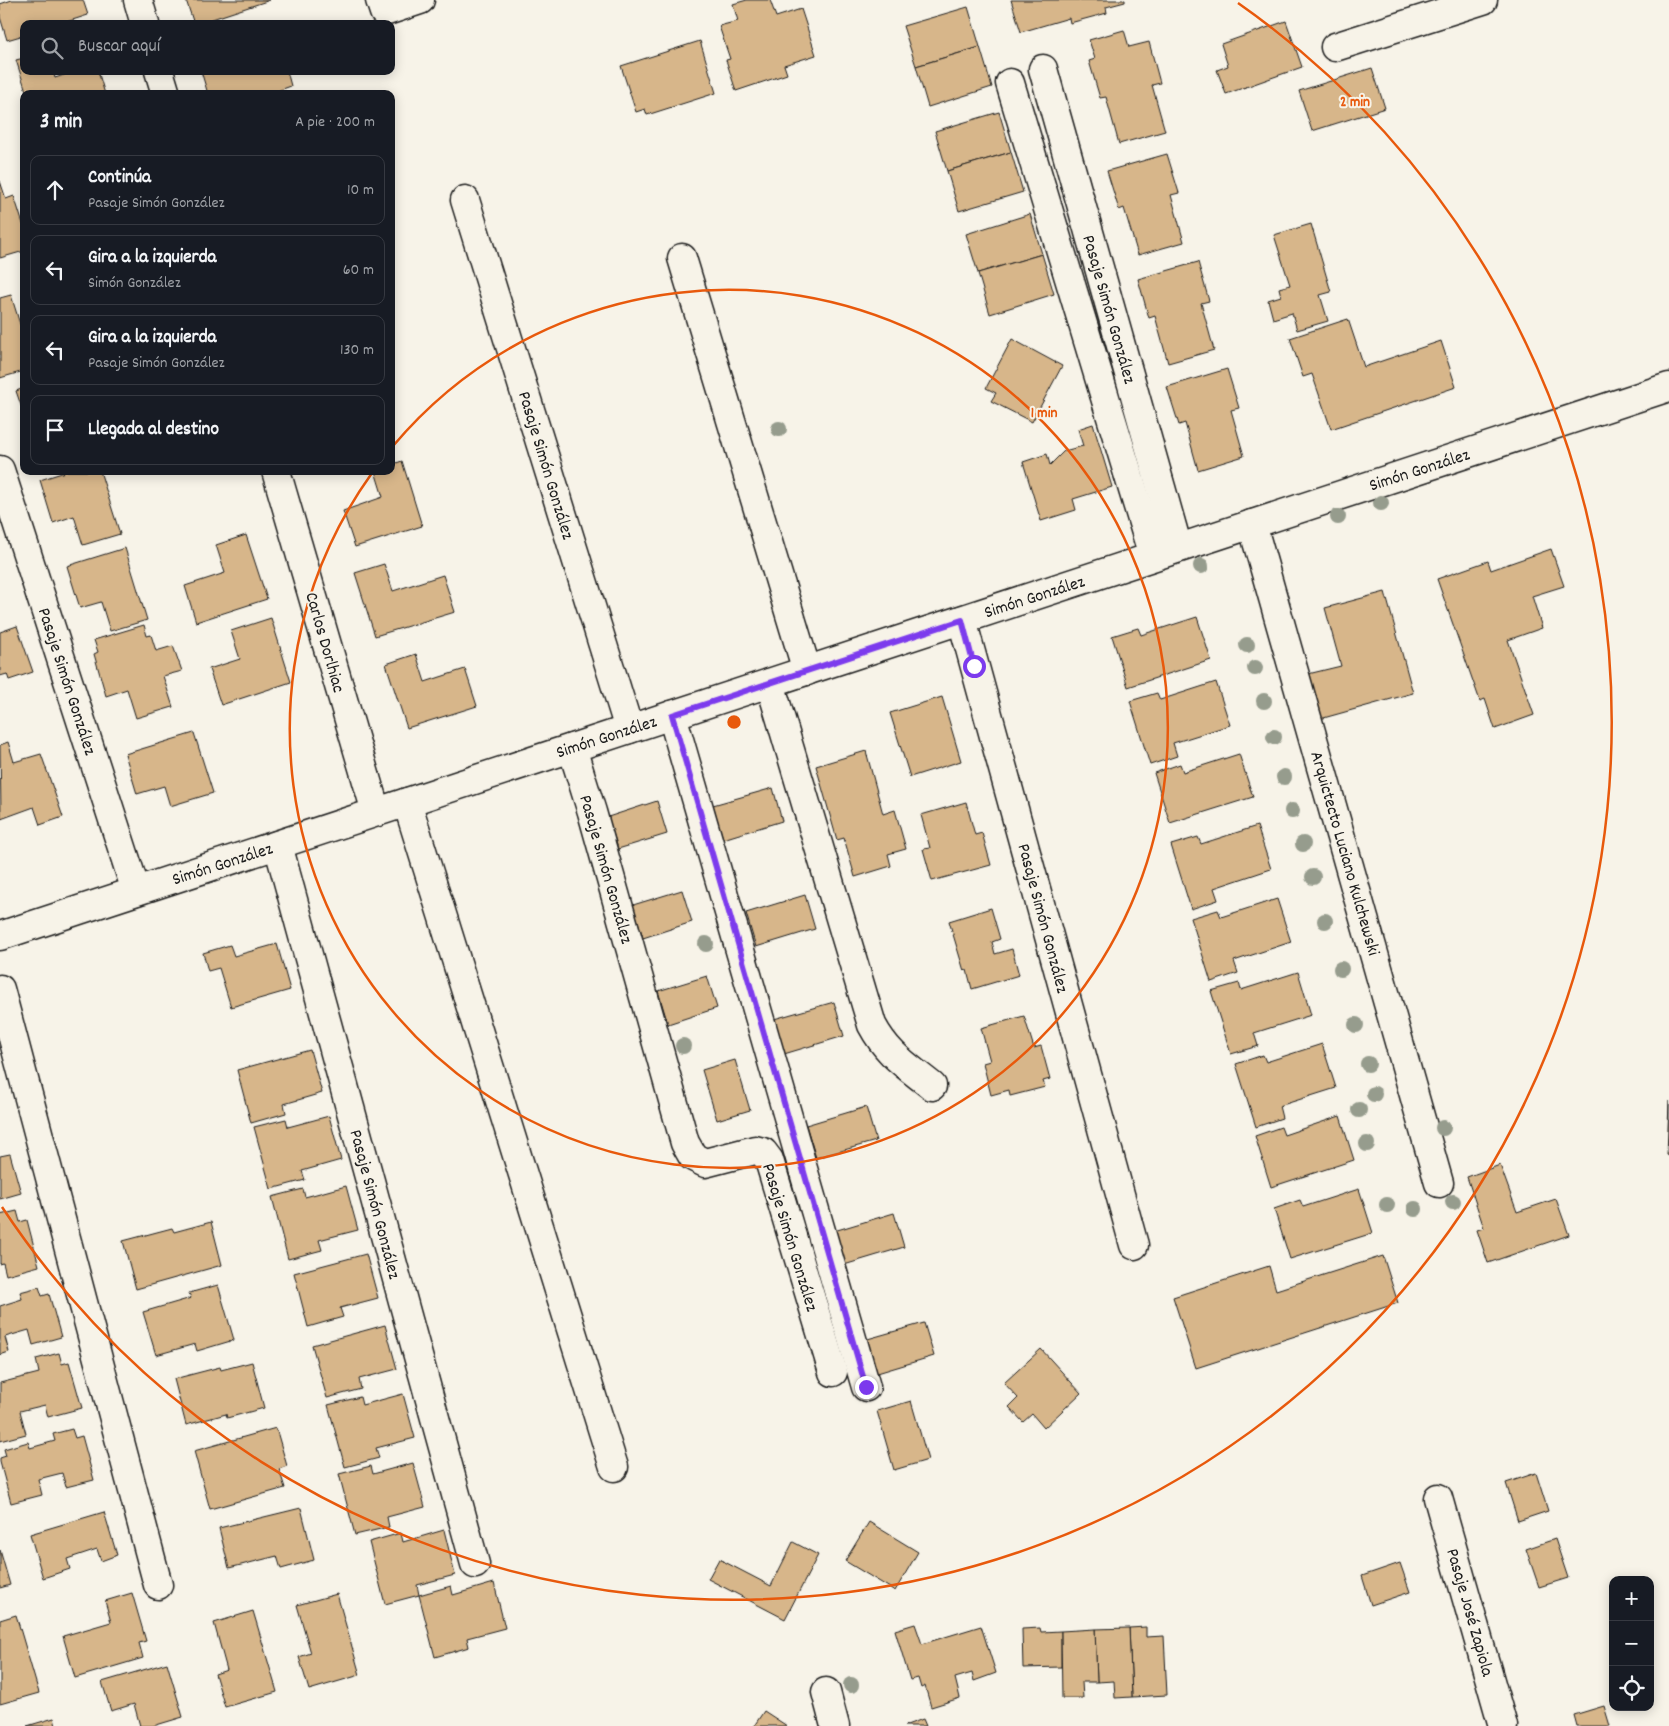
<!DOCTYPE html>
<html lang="es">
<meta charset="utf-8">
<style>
:root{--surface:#171b24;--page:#20242c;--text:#f1f3f6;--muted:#9ea1a6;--line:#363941}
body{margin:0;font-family:Dekko,sans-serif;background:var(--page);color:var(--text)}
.controls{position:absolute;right:15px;bottom:15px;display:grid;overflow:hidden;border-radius:10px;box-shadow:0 2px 12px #0003}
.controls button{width:45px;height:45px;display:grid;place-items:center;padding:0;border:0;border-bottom:1px solid var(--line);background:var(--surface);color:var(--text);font:25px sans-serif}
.stop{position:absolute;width:15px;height:15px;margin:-11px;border:4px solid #7c3aed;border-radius:50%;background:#fff}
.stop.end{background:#7c3aed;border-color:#fff;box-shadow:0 1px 5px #0008}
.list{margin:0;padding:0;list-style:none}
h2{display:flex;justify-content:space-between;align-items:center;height:65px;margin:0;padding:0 20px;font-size:21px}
h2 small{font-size:16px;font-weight:400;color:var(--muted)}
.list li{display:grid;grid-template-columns:32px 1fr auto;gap:15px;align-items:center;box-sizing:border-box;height:70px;margin:0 10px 10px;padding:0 10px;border:1px solid var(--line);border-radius:10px}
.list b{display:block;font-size:19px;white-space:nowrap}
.list p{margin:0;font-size:16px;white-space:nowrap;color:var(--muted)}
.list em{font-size:16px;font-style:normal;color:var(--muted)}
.icon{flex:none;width:28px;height:28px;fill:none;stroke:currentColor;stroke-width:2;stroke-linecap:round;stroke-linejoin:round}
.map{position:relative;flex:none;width:1669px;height:1726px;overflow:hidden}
.search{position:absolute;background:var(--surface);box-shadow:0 2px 12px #0003;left:20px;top:20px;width:375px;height:55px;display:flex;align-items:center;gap:12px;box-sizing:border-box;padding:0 18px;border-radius:10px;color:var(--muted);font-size:19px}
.panel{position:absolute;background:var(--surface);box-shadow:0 2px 12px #0003;left:20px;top:90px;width:375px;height:385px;border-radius:10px}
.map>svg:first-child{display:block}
.building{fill:#d7b68a;stroke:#1c1c1c}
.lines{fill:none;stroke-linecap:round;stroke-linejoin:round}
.minor-casing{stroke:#1c1c1c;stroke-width:31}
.minor{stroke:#f7f3e8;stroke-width:28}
.tree{fill:#969c8d}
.route{stroke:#7c3aed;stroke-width:6}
.ring{fill:none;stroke:#e8590c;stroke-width:2.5}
.labels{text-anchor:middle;stroke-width:4;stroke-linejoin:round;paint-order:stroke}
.street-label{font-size:18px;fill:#1c1c1c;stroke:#f7f3e8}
.centre{fill:#e8590c;stroke:#f7f3e8;stroke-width:2.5}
.ring-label{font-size:15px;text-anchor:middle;font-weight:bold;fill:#e8590c;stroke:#f7f3e8;stroke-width:4;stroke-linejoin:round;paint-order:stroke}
</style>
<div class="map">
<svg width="1669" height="1726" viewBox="0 0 1669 1726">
<rect width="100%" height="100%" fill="#f7f3e8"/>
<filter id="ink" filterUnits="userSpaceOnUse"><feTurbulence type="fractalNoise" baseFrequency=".02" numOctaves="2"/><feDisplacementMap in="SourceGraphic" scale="10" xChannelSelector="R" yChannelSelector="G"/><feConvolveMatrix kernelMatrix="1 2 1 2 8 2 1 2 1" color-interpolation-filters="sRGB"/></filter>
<g filter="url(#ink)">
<g class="building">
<path d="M 12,0 L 83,0 L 88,15 L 60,24 L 24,24 L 24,35 L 7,40 L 0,17 L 0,4 Z"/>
<path d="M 186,0 L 270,0 L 197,24 L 194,24 Z"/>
<path d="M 747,0 L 770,0 L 776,17 L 801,9 L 816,55 L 784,65 L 787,74 L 736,91 L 726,60 L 730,59 L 719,26 L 738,21 L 733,4 Z"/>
<path d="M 1011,0 L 1125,0 L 1125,2 L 1106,7 L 1107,13 L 1070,23 L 1069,18 L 1021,32 Z"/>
<path d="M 968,7 L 980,47 L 916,66 L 903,26 Z"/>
<path d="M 1286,21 L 1302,67 L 1226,94 L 1217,70 L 1228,66 L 1221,44 Z"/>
<path d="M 1124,30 L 1129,47 L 1149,42 L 1160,83 L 1152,85 L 1165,131 L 1119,144 L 1106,97 L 1100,98 L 1089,61 L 1095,59 L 1089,40 Z"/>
<path d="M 700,41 L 716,93 L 647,115 L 645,109 L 636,112 L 621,66 Z"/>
<path d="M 980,47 L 992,87 L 928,107 L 916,66 Z"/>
<path d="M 24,58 L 24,71 L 53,71 L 55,78 L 76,71 L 98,71 L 105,94 L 27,94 L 16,60 Z"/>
<path d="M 1372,68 L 1385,108 L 1312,131 L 1299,91 Z"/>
<path d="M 201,71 L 287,71 L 291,86 L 269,94 L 208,94 Z"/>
<path d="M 999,112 L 1011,152 L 947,171 L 935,131 Z"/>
<path d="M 1011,152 L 1023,192 L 959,211 L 947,171 Z"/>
<path d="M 1167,154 L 1179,193 L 1171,195 L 1184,242 L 1138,255 L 1124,208 L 1119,210 L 1107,171 Z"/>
<path d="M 0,181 L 6,199 L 14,196 L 24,227 L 24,251 L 0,258 Z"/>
<path d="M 1030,214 L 1042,254 L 978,273 L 966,234 Z"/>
<path d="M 1311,224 L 1331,292 L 1320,295 L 1328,321 L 1297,330 L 1292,313 L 1273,319 L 1268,300 L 1281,296 L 1279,288 L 1290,285 L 1274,235 Z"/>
<path d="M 1042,254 L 1054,294 L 990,314 L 978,273 Z"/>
<path d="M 1198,262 L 1209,301 L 1201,303 L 1214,350 L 1168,363 L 1155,316 L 1149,318 L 1138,279 Z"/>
<path d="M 11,295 L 24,337 L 24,371 L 0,378 L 0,298 Z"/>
<path d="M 1348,319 L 1364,367 L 1441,341 L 1456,387 L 1331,429 L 1312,374 L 1303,377 L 1290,338 Z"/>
<path d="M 1012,339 L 1062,366 L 1032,422 L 991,401 L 996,393 L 986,388 Z"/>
<path d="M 1227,369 L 1239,408 L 1231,410 L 1244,456 L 1198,470 L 1185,423 L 1179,425 L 1167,387 Z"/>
<path d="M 24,388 L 24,414 L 16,391 Z"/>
<path d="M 1093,424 L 1112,487 L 1073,499 L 1076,510 L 1041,521 L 1023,462 L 1047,454 L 1050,465 L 1064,451 L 1083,446 L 1078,429 Z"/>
<path d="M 402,461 L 422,526 L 355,547 L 343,511 L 383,497 L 375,471 L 391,471 L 391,465 Z"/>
<path d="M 68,471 L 100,471 L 120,534 L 83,545 L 74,516 L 53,523 L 40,480 Z"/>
<path d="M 246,535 L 267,599 L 196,622 L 185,586 L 225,573 L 216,545 Z"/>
<path d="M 125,548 L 147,620 L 110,631 L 101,602 L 80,608 L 67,566 Z"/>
<path d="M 1551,549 L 1564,586 L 1532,596 L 1542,628 L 1508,640 L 1534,715 L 1495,729 L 1485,699 L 1480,701 L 1437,579 L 1488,561 L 1491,570 Z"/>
<path d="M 384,564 L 393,591 L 443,575 L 455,612 L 375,636 L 355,573 Z"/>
<path d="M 1385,592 L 1413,693 L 1320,719 L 1308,674 L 1341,666 L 1325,608 Z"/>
<path d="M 1197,617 L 1211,660 L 1128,687 L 1112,636 L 1138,628 L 1141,635 Z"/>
<path d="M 271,618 L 291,682 L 221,705 L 209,669 L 240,659 L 231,631 Z"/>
<path d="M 144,625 L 147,636 L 151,635 L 156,651 L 173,646 L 182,671 L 163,676 L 173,707 L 136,718 L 127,689 L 106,696 L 94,654 L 98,652 L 94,640 Z"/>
<path d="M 17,626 L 33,672 L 9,680 L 7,674 L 0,676 L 0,632 Z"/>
<path d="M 416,654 L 425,682 L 465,669 L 477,706 L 407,728 L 386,664 Z"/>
<path d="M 1216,682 L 1230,725 L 1173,743 L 1177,756 L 1150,765 L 1130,701 L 1157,693 L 1160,700 Z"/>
<path d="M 942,697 L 961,761 L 910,777 L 890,713 Z"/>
<path d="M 194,733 L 213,793 L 170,806 L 164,786 L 137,794 L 125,754 Z"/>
<path d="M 8,742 L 14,762 L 41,754 L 63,817 L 40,825 L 34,807 L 1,819 L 0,745 Z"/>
<path d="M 866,751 L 883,814 L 895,810 L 906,849 L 888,854 L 891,866 L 855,877 L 844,838 L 837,840 L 816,766 Z"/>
<path d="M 1239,754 L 1253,797 L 1170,823 L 1154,773 L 1180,764 L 1183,772 Z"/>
<path d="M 773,788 L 782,821 L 723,839 L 713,805 Z"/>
<path d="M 657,801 L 667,834 L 618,849 L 608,817 Z"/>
<path d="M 966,802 L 975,835 L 982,833 L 991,865 L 932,881 L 923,849 L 930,848 L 921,815 Z"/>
<path d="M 1257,826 L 1271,869 L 1214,888 L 1218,900 L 1191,909 L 1171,845 L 1198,837 L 1201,844 Z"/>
<path d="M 682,890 L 692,922 L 643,938 L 633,905 Z"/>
<path d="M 805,895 L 815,929 L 756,947 L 746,913 Z"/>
<path d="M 1277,899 L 1291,942 L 1234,961 L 1238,973 L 1211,982 L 1191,918 L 1218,910 L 1221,917 Z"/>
<path d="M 991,908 L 1000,939 L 992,942 L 995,954 L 1012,949 L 1019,975 L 972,989 L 967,970 L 964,971 L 949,921 Z"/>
<path d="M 277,944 L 290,990 L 231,1007 L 219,968 L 208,971 L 203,953 L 230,945 L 234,956 Z"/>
<path d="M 1298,972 L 1311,1015 L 1254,1033 L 1258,1046 L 1231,1054 L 1211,991 L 1239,983 L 1241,990 Z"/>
<path d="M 707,976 L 717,1008 L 668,1024 L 658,991 Z"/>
<path d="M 834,1002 L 844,1036 L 784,1054 L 774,1019 Z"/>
<path d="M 1024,1016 L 1034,1048 L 1041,1046 L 1050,1079 L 1043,1081 L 1045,1087 L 1010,1096 L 1009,1090 L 991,1095 L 983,1063 L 990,1061 L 981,1028 Z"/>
<path d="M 1322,1044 L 1336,1088 L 1279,1106 L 1282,1118 L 1256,1127 L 1236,1064 L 1263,1055 L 1266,1062 Z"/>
<path d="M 310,1050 L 322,1093 L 284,1104 L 286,1113 L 251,1123 L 237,1070 Z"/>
<path d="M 735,1060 L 750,1110 L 717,1120 L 702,1070 Z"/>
<path d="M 1669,1101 L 1669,1156 L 1667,1155 Z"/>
<path d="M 866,1107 L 876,1141 L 816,1158 L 806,1125 Z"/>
<path d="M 329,1116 L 341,1160 L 302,1171 L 305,1180 L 271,1189 L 254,1127 L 286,1119 L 288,1127 Z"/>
<path d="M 1340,1116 L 1354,1160 L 1271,1187 L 1255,1136 L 1281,1127 L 1284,1135 Z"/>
<path d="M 10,1154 L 21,1193 L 0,1199 L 0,1156 Z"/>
<path d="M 1500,1165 L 1517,1212 L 1556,1199 L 1569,1235 L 1488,1263 L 1477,1230 L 1484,1228 L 1467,1177 Z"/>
<path d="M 346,1186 L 358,1230 L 319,1240 L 322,1250 L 288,1259 L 272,1197 L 303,1189 L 305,1197 Z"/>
<path d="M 1359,1189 L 1373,1233 L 1290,1259 L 1274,1209 L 1300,1200 L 1303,1207 Z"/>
<path d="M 17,1211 L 20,1222 L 27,1220 L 39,1266 L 6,1275 L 3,1263 L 0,1264 L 0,1215 Z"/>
<path d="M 894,1213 L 904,1247 L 844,1265 L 834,1231 Z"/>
<path d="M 211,1222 L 222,1265 L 136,1289 L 123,1241 L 172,1228 L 174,1232 Z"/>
<path d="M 366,1254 L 378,1298 L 340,1308 L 343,1317 L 308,1327 L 294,1273 Z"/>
<path d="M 1383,1256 L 1398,1303 L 1196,1368 L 1173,1297 L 1269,1266 L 1276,1290 Z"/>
<path d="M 218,1285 L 234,1340 L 197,1351 L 195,1344 L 156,1355 L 143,1312 L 191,1298 L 189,1293 Z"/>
<path d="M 39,1287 L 42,1296 L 49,1294 L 61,1337 L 33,1345 L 29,1330 L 5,1337 L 9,1352 L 0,1355 L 0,1306 L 22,1299 L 20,1292 Z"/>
<path d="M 924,1323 L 934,1356 L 874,1374 L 864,1340 Z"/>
<path d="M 385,1325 L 397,1369 L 359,1379 L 361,1389 L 327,1398 L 312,1345 Z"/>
<path d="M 1041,1349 L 1081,1393 L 1044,1428 L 1032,1414 L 1023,1422 L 1009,1407 L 1018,1398 L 1004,1383 Z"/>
<path d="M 59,1353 L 62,1364 L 69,1362 L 82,1408 L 48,1417 L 45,1405 L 20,1411 L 26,1434 L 0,1441 L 0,1383 L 39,1373 L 36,1359 Z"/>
<path d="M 252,1362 L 264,1408 L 227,1418 L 226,1414 L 186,1425 L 174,1379 L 220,1367 L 221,1370 Z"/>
<path d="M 403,1394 L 415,1438 L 376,1448 L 379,1458 L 345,1467 L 328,1405 L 360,1397 L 362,1405 Z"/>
<path d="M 911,1401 L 928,1460 L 894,1470 L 877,1411 Z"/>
<path d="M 276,1428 L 287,1466 L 279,1469 L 285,1488 L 210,1509 L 194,1451 Z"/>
<path d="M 72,1429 L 75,1438 L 82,1436 L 94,1480 L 66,1487 L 62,1473 L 38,1479 L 42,1495 L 11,1503 L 0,1462 L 0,1458 L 6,1456 L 4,1449 L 28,1442 L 30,1448 L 55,1441 L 53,1434 Z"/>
<path d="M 413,1463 L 425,1507 L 387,1517 L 389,1527 L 355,1535 L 339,1474 L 371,1466 L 373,1474 Z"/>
<path d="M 1536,1473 L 1548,1511 L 1518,1521 L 1506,1483 Z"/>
<path d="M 301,1508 L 314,1560 L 281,1569 L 277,1556 L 229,1568 L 219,1528 Z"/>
<path d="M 104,1512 L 117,1555 L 101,1561 L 97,1549 L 67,1559 L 70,1569 L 43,1578 L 30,1534 Z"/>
<path d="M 869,1522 L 918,1552 L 895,1591 L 845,1561 Z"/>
<path d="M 444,1530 L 455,1575 L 417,1585 L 419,1595 L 385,1604 L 369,1542 L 401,1533 L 403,1542 Z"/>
<path d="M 1555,1539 L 1568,1578 L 1539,1587 L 1526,1549 Z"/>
<path d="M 793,1542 L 818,1555 L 785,1619 L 708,1579 L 719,1559 L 771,1586 Z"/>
<path d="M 0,1550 L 10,1585 L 0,1588 Z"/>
<path d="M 1400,1563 L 1410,1592 L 1371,1605 L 1362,1576 Z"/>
<path d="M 494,1583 L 505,1628 L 467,1638 L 469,1647 L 435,1657 L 419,1595 L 451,1586 L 453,1595 Z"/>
<path d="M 132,1593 L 146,1641 L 139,1643 L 143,1658 L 75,1678 L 63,1636 L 111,1622 L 105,1601 Z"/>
<path d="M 337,1594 L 360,1675 L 309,1690 L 299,1657 L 311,1653 L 297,1605 Z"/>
<path d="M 253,1611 L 277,1692 L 225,1707 L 215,1674 L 227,1670 L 214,1623 Z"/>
<path d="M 16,1615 L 39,1693 L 0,1704 L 0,1620 Z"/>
<path d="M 915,1624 L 922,1644 L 981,1626 L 996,1673 L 974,1681 L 972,1673 L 955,1678 L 960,1698 L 931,1707 L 925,1686 L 921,1688 L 918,1678 L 910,1680 L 895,1630 Z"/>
<path d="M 1146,1627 L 1146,1637 L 1164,1636 L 1167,1695 L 1132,1697 L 1129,1628 Z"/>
<path d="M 1040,1628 L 1041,1632 L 1061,1631 L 1061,1667 L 1023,1668 L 1022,1629 Z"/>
<path d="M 1129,1628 L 1132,1697 L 1115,1698 L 1114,1681 L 1097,1682 L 1095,1629 Z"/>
<path d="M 1095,1629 L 1097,1682 L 1082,1682 L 1083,1698 L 1062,1698 L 1061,1631 Z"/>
<path d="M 167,1663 L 183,1717 L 153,1726 L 140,1726 L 134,1704 L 111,1711 L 102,1682 Z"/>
<path d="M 1604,1706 L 1610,1726 L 1577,1726 L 1574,1715 Z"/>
<path d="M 764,1711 L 787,1726 L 754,1726 Z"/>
<path d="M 54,1718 L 56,1726 L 27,1726 Z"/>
<path d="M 923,1719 L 926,1726 L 904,1726 Z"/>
</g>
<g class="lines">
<defs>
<g id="minor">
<path d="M 138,0 L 145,24"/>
<path d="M 380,0 L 384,12 L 420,0"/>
<path d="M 1335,47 L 1483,0"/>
<path d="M 1043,69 L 1178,548"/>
<path d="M 159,71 L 166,94"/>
<path d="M 1010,83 L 1153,556"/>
<path d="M 465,200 L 629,729"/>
<path d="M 682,258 L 807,671"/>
<path d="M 0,470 L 136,891"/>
<path d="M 276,471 L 376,812"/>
<path d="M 1252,524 L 1439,1183"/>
<path d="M 962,620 L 1134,1245"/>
<path d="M 770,683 L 872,1025 C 888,1055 906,1065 932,1086"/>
<path d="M 672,715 L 866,1387"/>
<path d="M 572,748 L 592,812 L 685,1143 L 693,1157 L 705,1163 L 755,1150 L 763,1152 L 769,1160 L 833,1372"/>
<path d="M 407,802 L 614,1467"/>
<path d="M 278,845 L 475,1564"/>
<path d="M 0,936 L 1669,387"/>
<path d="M 0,989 L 158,1585"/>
<path d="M 1438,1498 L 1503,1726"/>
<path d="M 826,1692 L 835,1726"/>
</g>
</defs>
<use href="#minor" class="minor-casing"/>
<use href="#minor" class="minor"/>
</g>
<g class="tree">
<circle cx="779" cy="429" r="8"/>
<circle cx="1381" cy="503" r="8"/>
<circle cx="1338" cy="517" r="8"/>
<circle cx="1201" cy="566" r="8"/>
<circle cx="1247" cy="645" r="8"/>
<circle cx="1255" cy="668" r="8"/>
<circle cx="1264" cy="701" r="8"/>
<circle cx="1274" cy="737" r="8"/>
<circle cx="1284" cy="777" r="8"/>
<circle cx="1292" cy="811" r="8"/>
<circle cx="1303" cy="844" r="8"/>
<circle cx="1313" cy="877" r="8"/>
<circle cx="1325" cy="921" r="8"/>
<circle cx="706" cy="944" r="8"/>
<circle cx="1341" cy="969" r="8"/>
<circle cx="1356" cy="1025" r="8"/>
<circle cx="683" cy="1046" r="8"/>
<circle cx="1368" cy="1064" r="8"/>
<circle cx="1374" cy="1094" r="8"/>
<circle cx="1359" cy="1110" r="8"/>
<circle cx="1443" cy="1128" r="8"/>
<circle cx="1367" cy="1144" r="8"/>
<circle cx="1453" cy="1202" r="8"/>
<circle cx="1387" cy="1205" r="8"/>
<circle cx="1415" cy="1209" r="8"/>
<circle cx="851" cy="1685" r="8"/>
</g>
</g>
<g class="lines" filter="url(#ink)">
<path class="route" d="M 866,1387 L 672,715 L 962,620 L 974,666"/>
</g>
<g class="ring">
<path d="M393 446A439 439 0 1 1 372 473"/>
<path d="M1238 3A878 878 0 1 1 2 1207"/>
</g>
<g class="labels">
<g class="street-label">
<text transform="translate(1110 309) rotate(74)" y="6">Pasaje Simón González</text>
<text transform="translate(547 465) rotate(73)" y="6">Pasaje Simón González</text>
<text transform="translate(1419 469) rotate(-18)" y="6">Simón González</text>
<text transform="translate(1034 596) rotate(-18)" y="6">Simón González</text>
<text transform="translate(326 642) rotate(74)" y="6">Carlos Dorlhiac</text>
<text transform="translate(68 681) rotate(72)" y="6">Pasaje Simón González</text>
<text transform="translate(606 736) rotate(-18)" y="6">Simón González</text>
<text transform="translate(1346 853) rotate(74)" y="6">Arquictecto Luciano Kulchewski</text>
<text transform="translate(222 863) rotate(-18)" y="6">Simón González</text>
<text transform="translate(607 869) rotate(74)" y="6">Pasaje Simón González</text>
<text transform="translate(1044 918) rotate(75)" y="6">Pasaje Simón González</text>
<text transform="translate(376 1204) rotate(75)" y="6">Pasaje Simón González</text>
<text transform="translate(791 1237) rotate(73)" y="6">Pasaje Simón González</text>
<text transform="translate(1471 1612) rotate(74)" y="6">Pasaje José Zapiola</text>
</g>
</g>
<circle cx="734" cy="722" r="8" class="centre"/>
<g class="ring-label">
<text x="1355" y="106">2 min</text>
<text x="1044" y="417">1 min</text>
</g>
</svg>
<div class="controls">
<button>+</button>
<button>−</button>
<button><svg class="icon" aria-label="locate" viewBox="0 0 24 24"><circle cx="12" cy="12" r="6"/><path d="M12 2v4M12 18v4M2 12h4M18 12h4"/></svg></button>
</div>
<div class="stop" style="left:974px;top:666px"></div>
<div class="stop end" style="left:866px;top:1387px"></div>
<div class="search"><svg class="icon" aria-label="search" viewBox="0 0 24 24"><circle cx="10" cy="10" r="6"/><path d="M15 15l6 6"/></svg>Buscar aquí</div>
<section class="panel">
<h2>3 min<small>A pie · 200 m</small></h2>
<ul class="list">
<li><svg class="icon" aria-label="ahead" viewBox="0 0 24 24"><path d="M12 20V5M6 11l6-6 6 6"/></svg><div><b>Continúa</b><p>Pasaje Simón González</p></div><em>10 m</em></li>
<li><svg class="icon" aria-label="left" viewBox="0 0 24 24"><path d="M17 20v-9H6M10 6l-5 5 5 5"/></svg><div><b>Gira a la izquierda</b><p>Simón González</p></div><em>60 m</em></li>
<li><svg class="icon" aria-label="left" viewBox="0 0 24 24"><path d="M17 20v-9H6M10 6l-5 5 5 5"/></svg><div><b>Gira a la izquierda</b><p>Pasaje Simón González</p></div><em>130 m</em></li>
<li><svg class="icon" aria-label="arrive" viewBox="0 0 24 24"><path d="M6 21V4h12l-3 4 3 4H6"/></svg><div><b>Llegada al destino</b></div></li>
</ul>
</section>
</div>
